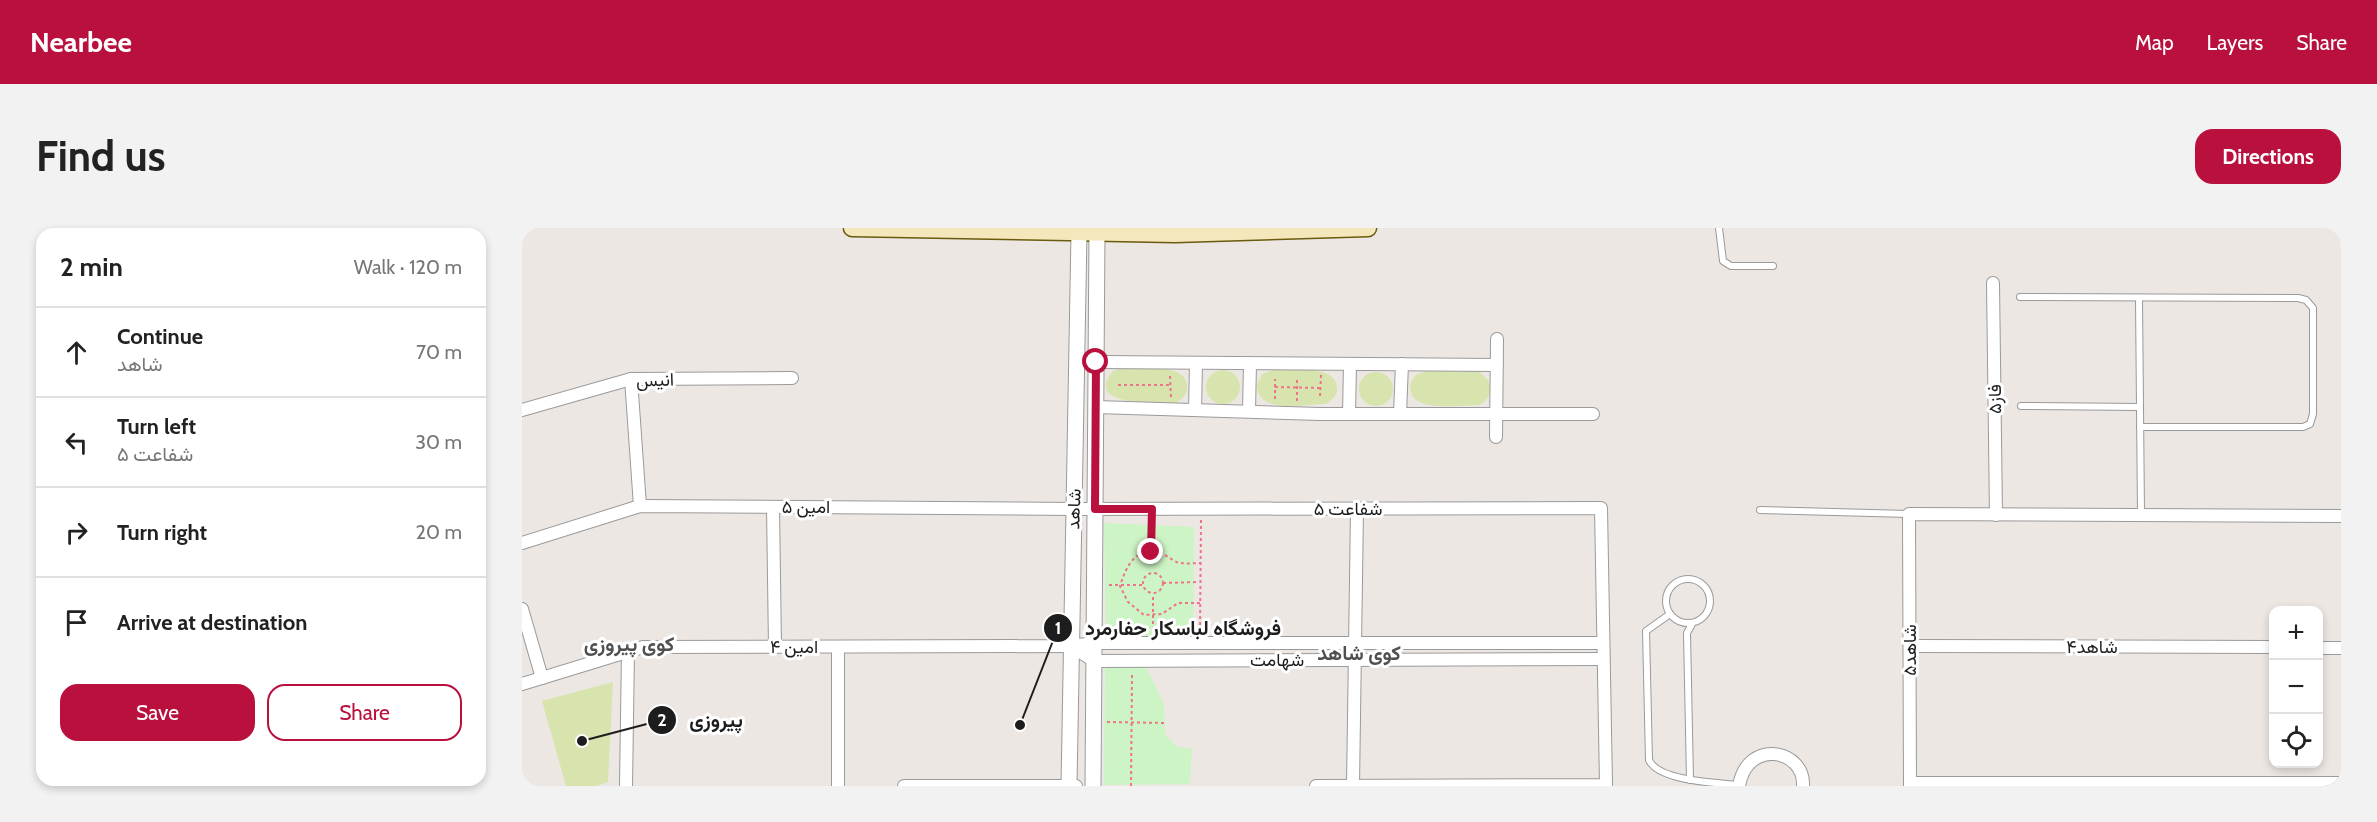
<!DOCTYPE html>
<meta charset="utf-8">
<style>
:root{--surface:#fff;--page:#f2f2f2;--text:#222;--muted:#767676;--line:#e0e0e0;--accent:#b9103e}
body{margin:0;font-family:Cabin,Vazirmatn,sans-serif;background:var(--page);color:var(--text)}
.controls{position:absolute;right:18px;bottom:18px;display:grid;overflow:hidden;border-radius:12px;box-shadow:0 3px 9px #0003}
.controls button{width:54px;height:54px;display:grid;place-items:center;padding:0;border:0;border-bottom:2px solid var(--line);background:var(--surface);color:var(--text);font:30px sans-serif}
.stop{position:absolute;width:18px;height:18px;margin:-14px;border:4px solid #b9103e;border-radius:50%;background:#fff}
.stop.end{background:#b9103e;border-color:#fff;box-shadow:0 2px 6px #0008}
.list{margin:0;padding:0;list-style:none}
h2{display:flex;justify-content:space-between;align-items:center;height:78px;margin:0;padding:0 24px;font-size:26px}
h2 small{font-size:20px;font-weight:400;color:var(--muted)}
.list li{display:grid;grid-template-columns:39px 1fr auto;gap:18px;align-items:center;box-sizing:border-box;height:90px;padding:0 24px;border-top:2px solid var(--line)}
.list b{display:block;font-size:22px;white-space:nowrap}
.list p{margin:0;font-size:20px;white-space:nowrap;color:var(--muted)}
.list em{font-size:20px;font-style:normal;color:var(--muted)}
.actions{display:flex;gap:12px;padding:18px 24px}
.actions a{flex:1;padding:14px 0;border:2px solid var(--accent);border-radius:18px;text-align:center;font-size:21px;color:var(--accent)}
.actions .main{background:var(--accent);color:#fff}
.icon{flex:none;width:33px;height:33px;fill:none;stroke:currentColor;stroke-width:2;stroke-linecap:round;stroke-linejoin:round}
.map{position:relative;flex:none;width:1819px;height:558px;overflow:hidden;border-radius:18px}
header{display:flex;align-items:center;gap:36px;box-sizing:border-box;height:84px;padding:0 30px;background:var(--accent);color:#fff}
header strong{font-size:28px}
nav{display:flex;gap:33px;margin-inline-start:auto;font-size:21px}
.intro{display:flex;align-items:center;justify-content:space-between;box-sizing:border-box;height:144px;padding:0 36px}
h1{margin:0;font-size:42px}
.button{padding:15px 27px;border-radius:18px;background:var(--accent);color:#fff;font-size:21px;font-weight:700}
main{display:flex;gap:36px;padding:0 36px}
aside{flex:1;background:var(--surface);border-radius:18px;box-shadow:0 3px 9px #0003}
.map>svg:first-child{display:block}
.grass{fill:#d7e4ad}
.park{fill:#cdf4c4}
.lines{fill:none;stroke-linecap:round;stroke-linejoin:round}
.service-casing{stroke:#9a9a9a;stroke-width:8}
.minor-casing{stroke:#9a9a9a;stroke-width:14}
.tertiary-casing{stroke:#9a9a9a;stroke-width:17}
.secondary-casing{stroke:#6a5b0e;stroke-width:19}
.path{stroke:#ee7489;stroke-width:2;stroke-dasharray:3 3;stroke-linecap:butt}
.service{stroke:#fff;stroke-width:6}
.minor{stroke:#fff;stroke-width:12}
.tertiary{stroke:#fff;stroke-width:15}
.secondary{stroke:#f4e7bb;stroke-width:16}
.route{stroke:#b9103e;stroke-width:8}
.labels{text-anchor:middle;stroke-width:6;stroke-linejoin:round;paint-order:stroke}
.street-label{font-size:18px;fill:#1d1d1d;stroke:#fff}
.neighbourhood-label{font-size:20px;font-weight:bold;fill:#505050;stroke:#fff}
.leader{fill:none;stroke:#1d1d1d;stroke-width:2}
.callout-dot{fill:#1d1d1d;stroke:#fff;stroke-width:2}
.mark-label{font-size:18px;text-anchor:middle;font-weight:bold;fill:#fff}
.callout-label{font-size:20px;text-anchor:middle;font-weight:bold;fill:#1d1d1d;stroke:#fff;stroke-width:6;stroke-linejoin:round;paint-order:stroke}
</style>
<header>
<strong>Nearbee</strong>
<nav><a>Map</a><a>Layers</a><a>Share</a></nav>
</header>
<div class="intro"><h1>Find us</h1><a class="button">Directions</a></div>
<main>
<aside>
<h2>2 min<small>Walk · 120 m</small></h2>
<ul class="list">
<li><svg class="icon" aria-label="ahead" viewBox="0 0 24 24"><path d="M12 20V5M6 11l6-6 6 6"/></svg><div><b>Continue</b><p>شاهد</p></div><em>70 m</em></li>
<li><svg class="icon" aria-label="left" viewBox="0 0 24 24"><path d="M17 20v-9H6M10 6l-5 5 5 5"/></svg><div><b>Turn left</b><p>شفاعت ۵</p></div><em>30 m</em></li>
<li><svg class="icon" aria-label="right" viewBox="0 0 24 24"><path d="M7 20v-9h11M14 6l5 5-5 5"/></svg><div><b>Turn right</b></div><em>20 m</em></li>
<li><svg class="icon" aria-label="arrive" viewBox="0 0 24 24"><path d="M6 21V4h12l-3 4 3 4H6"/></svg><div><b>Arrive at destination</b></div></li>
</ul>
<div class="actions"><a class="main">Save</a><a>Share</a></div>
</aside>
<div class="map">
<svg width="1819" height="558" viewBox="0 0 1819 558">
<rect width="100%" height="100%" fill="#ede7e4"/>
<g class="grass">
<path d="M 602,139 C 619,140 668,135 665,160 C 665,167 660,171 654,175 C 637,174 560,180 591,143 Z"/>
<circle cx="701" cy="159" r="17"/>
<path d="M 751,142 C 768,142 816,136 815,161 C 815,168 810,172 804,176 C 783,176 735,187 735,157 L 740,146 Z"/>
<path d="M 905,143 L 957,144 L 966,152 C 970,163 968,171 958,177 C 941,177 895,184 889,165 C 887,158 889,153 894,147 Z"/>
<circle cx="854" cy="161" r="17"/>
<path d="M 91,454 L 86,554 L 75,558 L 44,558 L 20,473 Z"/>
</g>
<g class="park">
<path d="M 582,295 L 672,299 L 671,413 L 584,412 Z"/>
<path d="M 622,435 L 642,476 L 643,506 L 655,519 L 670,520 L 668,556 L 582,557 L 583,436 Z"/>
</g>
<g class="lines">
<defs>
<g id="service">
<path d="M 1197,0 L 1201,33 L 1209,38 L 1251,38"/>
<path d="M 1498,69 L 1776,70 L 1784,72 L 1791,80 L 1791,186 L 1788,196 L 1781,199 L 1618,199"/>
<path d="M 1617,71 L 1619,287"/>
<path d="M 1499,178 L 1618,179"/>
<path d="M 1238,282 L 1387,286"/>
<circle cx="1166" cy="373" r="22"/>
<path d="M 1148,386 L 1124,403 L 1127,532 C 1136,553 1196,555 1216,557"/>
<path d="M 1168,552 L 1165,405 L 1170,396"/>
</g>
<g id="minor">
<path d="M 1471,55 L 1474,287"/>
<path d="M 574,134 L 975,137"/>
<path d="M 109,151 L 118,278"/>
<path d="M 574,179 L 798,186 L 1071,186"/>
<path d="M 0,182 L 109,151 L 270,150"/>
<path d="M 673,182 L 674,135"/>
<path d="M 727,183 L 728,135"/>
<path d="M 827,186 L 828,136"/>
<path d="M 878,186 L 880,136"/>
<path d="M 974,209 L 975,111"/>
<path d="M 251,279 L 253,419"/>
<path d="M 0,315 L 118,278 L 552,281 L 1079,280 L 1084,557 L 794,558"/>
<path d="M 0,381 L 20,450"/>
<path d="M 549,418 L 572,433 L 1081,431"/>
<path d="M 1388,418 L 1752,419"/>
<path d="M 1796,420 L 1819,420"/>
<path d="M 0,456 L 121,419 L 549,418 L 572,415 L 1081,415"/>
<path d="M 1388,555 L 1819,555"/>
<path d="M 104,558 L 106,424"/>
<path d="M 316,558 L 316,419"/>
<path d="M 382,558 L 554,558"/>
<path d="M 831,558 L 835,281"/>
<path d="M 1217,558 C 1225,510 1283,521 1281,558"/>
<path d="M 1388,558 L 1387,286 L 1819,288"/>
</g>
<g id="tertiary">
<path d="M 547,558 L 557,5"/>
<path d="M 571,558 L 575,5"/>
</g>
<path id="secondary" d="M 330,0 L 653,6 L 846,0"/>
</defs>
<use href="#service" class="service-casing"/>
<use href="#minor" class="minor-casing"/>
<use href="#tertiary" class="tertiary-casing"/>
<use href="#secondary" class="secondary-casing"/>
<g class="path">
<path d="M 648,148 L 649,169"/>
<path d="M 596,157 L 649,157"/>
<path d="M 753,159 L 799,160"/>
<path d="M 798,168 L 799,147"/>
<path d="M 753,171 L 753,151"/>
<path d="M 775,173 L 775,149"/>
<path d="M 629,324 L 630,294"/>
<circle cx="631" cy="355" r="10"/>
<path d="M 641,355 L 677,354"/>
<path d="M 587,357 L 620,357"/>
<path d="M 678,375 L 656,375 L 640,386 L 622,387 L 606,374 L 598,358 C 605,336 615,316 642,327 C 648,329 653,335 659,335 C 665,336 672,335 679,335"/>
<path d="M 631,402 L 631,366"/>
<path d="M 678,403 L 679,292"/>
<path d="M 585,494 L 645,495"/>
<path d="M 609,558 L 610,447"/>
</g>
<use href="#service" class="service"/>
<use href="#minor" class="minor"/>
<use href="#tertiary" class="tertiary"/>
<use href="#secondary" class="secondary"/>
</g>
<g class="lines">
<path class="route" d="M 574,134 L 573,281 L 630,281 L 629,324"/>
</g>
<g class="labels">
<g class="street-label">
<text transform="translate(133 152) rotate(-2)" y="6">انیس</text>
<text transform="translate(1473 171) rotate(-91)" y="6">فاز۵</text>
<text x="284" y="285">امین ۵</text>
<text transform="translate(552 281) rotate(-88)" y="6">شاهد</text>
<text x="826" y="287">شفاعت ۵</text>
<text x="272" y="425">امین ۴</text>
<text x="1570" y="425">شاهد۴</text>
<text transform="translate(1388 422) rotate(-90)" y="6">شاهد۵</text>
<text x="755" y="438">شهامت</text>
</g>
<g class="neighbourhood-label">
<text x="107" y="423">کوی پیروزی</text>
<text x="837" y="432">کوی شاهد</text>
</g>
</g>
<path class="leader" d="M498 497L536 400M60 513L140 492"/>
<g class="callout-dot">
<circle cx="498" cy="497" r="6"/>
<circle cx="60" cy="513" r="6"/>
<circle cx="536" cy="400" r="15"/>
<circle cx="140" cy="492" r="15"/>
</g>
<g class="mark-label">
<text x="536" y="406">1</text>
<text x="140" y="498">2</text>
</g>
<g class="callout-label">
<text x="661" y="407">فروشگاه لباسکار حفارمرد</text>
<text x="194" y="499">پیروزی</text>
</g>
</svg>
<div class="controls">
<button>+</button>
<button>−</button>
<button><svg class="icon" aria-label="locate" viewBox="0 0 24 24"><circle cx="12" cy="12" r="6"/><path d="M12 2v4M12 18v4M2 12h4M18 12h4"/></svg></button>
</div>
<div class="stop" style="left:574px;top:134px"></div>
<div class="stop end" style="left:629px;top:324px"></div>
</div>
</main>
